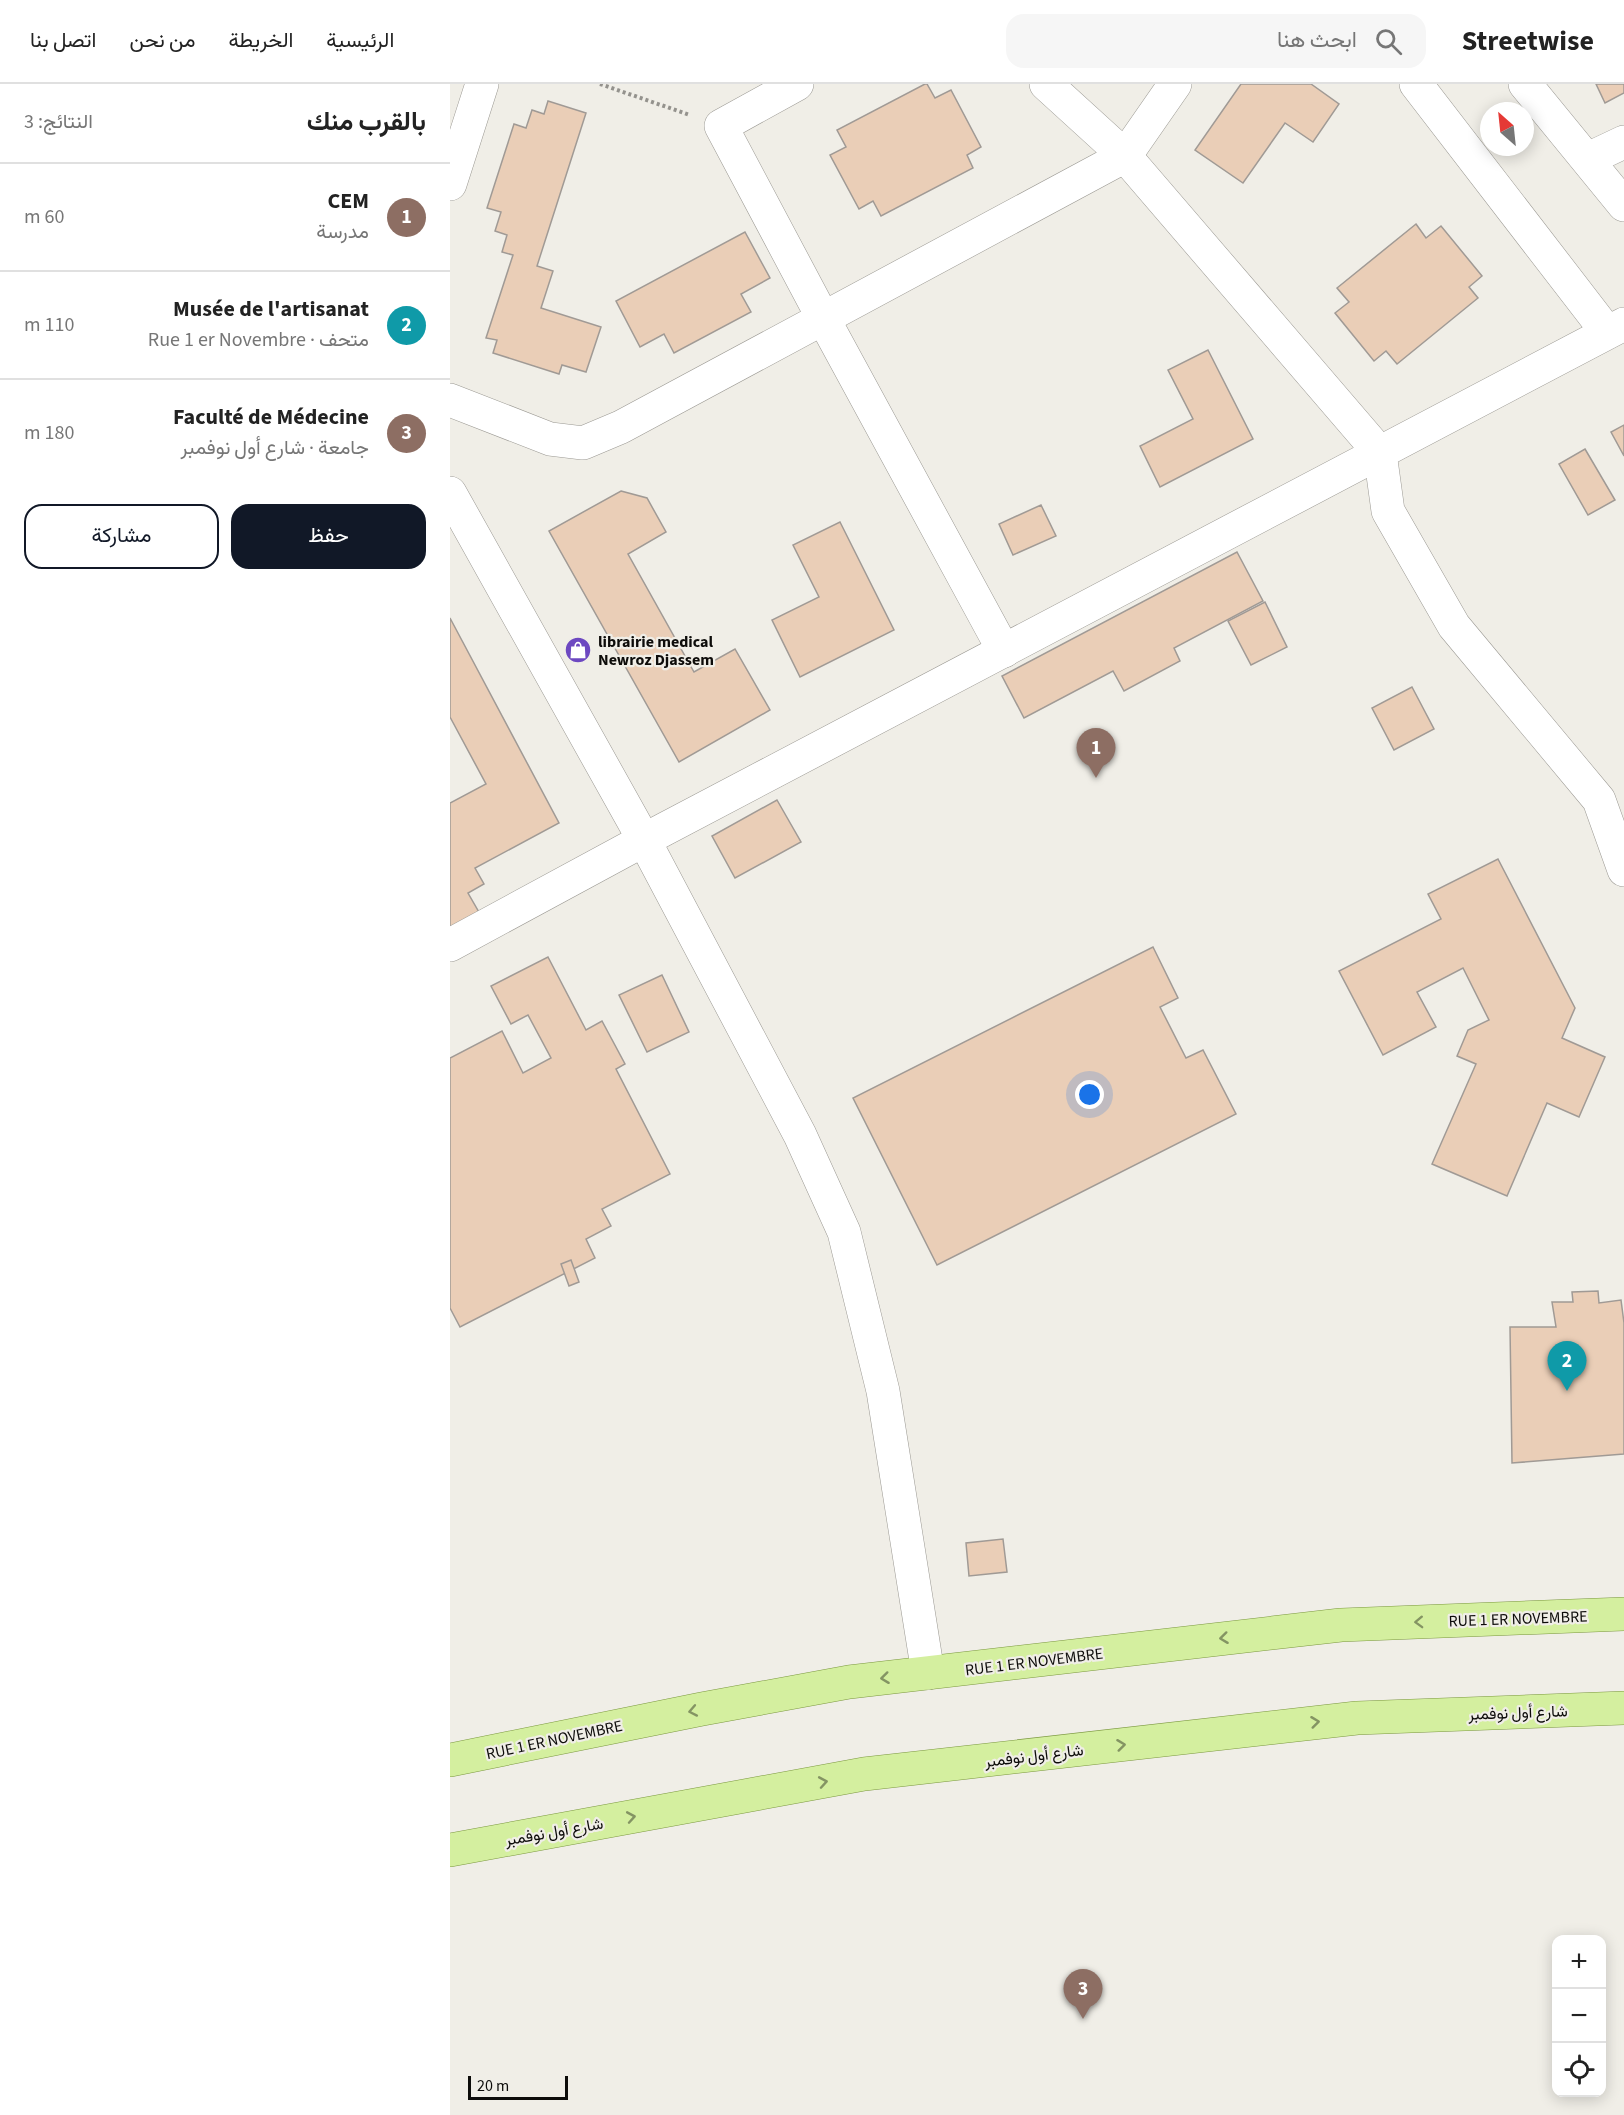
<!DOCTYPE html>
<html lang="ar">
<meta charset="utf-8">
<style>
:root{--surface:#fff;--page:#f6f6f6;--text:#222;--muted:#767676;--line:#e0e0e0;--accent:#111827}
body{margin:0;font-family:"Source Sans 3",Vazirmatn,sans-serif;background:var(--page);color:var(--text);direction:rtl}
.controls{position:absolute;right:18px;bottom:18px;display:grid;overflow:hidden;border-radius:12px;box-shadow:0 3px 15px #0003}
.controls button{width:54px;height:54px;display:grid;place-items:center;padding:0;border:0;border-bottom:2px solid var(--line);background:var(--surface);color:var(--text);font:30px sans-serif}
.compass{position:absolute;left:1030px;top:18px;width:54px;height:54px;border-radius:50%;background:var(--surface);box-shadow:0 3px 15px #0003;rotate:333deg}
.scale{position:absolute;left:18px;bottom:15px;width:100px;box-sizing:border-box;padding-left:6px;border:3px solid #0d0c0a;border-top:0;font-size:16px;line-height:21px;white-space:nowrap;color:#0d0c0a;-webkit-text-stroke:4px #f0eee7;paint-order:stroke}
.you{position:absolute;left:640px;top:1011px;width:21px;height:21px;margin:-15px;border:4px solid #fff;border-radius:50%;background:#1a73e8;box-shadow:0 0 0 9px #1a73e833}
.badge{display:grid;place-items:center;width:39px;height:39px;border-radius:50%;background:var(--accent);color:#fff;font-size:20px;font-weight:700}
.pin{position:absolute;translate:-50% -50px;filter:drop-shadow(0 2px 3px #0008)}
.pin::after{content:'';position:absolute;top:32px;width:21px;height:18px;background:inherit;clip-path:polygon(0 0,100% 0,50% 100%)}
.list{margin:0;padding:0;list-style:none}
h2{display:flex;justify-content:space-between;align-items:center;height:78px;margin:0;padding:0 24px;font-size:26px}
h2 small{font-size:20px;font-weight:400;color:var(--muted)}
.list li{display:grid;grid-template-columns:39px 1fr auto;gap:18px;align-items:center;box-sizing:border-box;height:108px;padding:0 24px;border-top:2px solid var(--line)}
.list b{display:block;font-size:22px;white-space:nowrap}
.list p{margin:0;font-size:20px;white-space:nowrap;color:var(--muted)}
.list em{font-size:20px;font-style:normal;color:var(--muted)}
.actions{display:flex;gap:12px;padding:18px 24px}
.actions a{flex:1;padding:14px 0;border:2px solid var(--accent);border-radius:18px;text-align:center;font-size:21px;color:var(--accent)}
.actions .main{background:var(--accent);color:#fff}
.icon{flex:none;width:33px;height:33px;fill:none;stroke:currentColor;stroke-width:2;stroke-linecap:round;stroke-linejoin:round}
.map{position:relative;flex:none;width:1174px;height:2031px;overflow:hidden;direction:ltr}
header{display:flex;align-items:center;gap:36px;box-sizing:border-box;height:84px;padding:0 30px;background:var(--surface);border-bottom:2px solid var(--line)}
header strong{font-size:28px}
nav{display:flex;gap:33px;margin-inline-start:auto;font-size:21px}
.search{width:420px;height:54px;background:var(--page);display:flex;align-items:center;gap:15px;box-sizing:border-box;padding:0 21px;border-radius:18px;color:var(--muted);font-size:22px}
main{display:flex}
aside{flex:1;background:var(--surface)}
.map>svg:first-child{display:block}
.building{fill:#eaceb7;stroke:#a09a95;stroke-width:1.5}
.lines{fill:none;stroke-linecap:round;stroke-linejoin:round}
.street-casing{stroke:#9b9993;stroke-width:34}
.primary-casing{stroke:#7c9841;stroke-width:34}
.path{stroke:#94928d;stroke-width:4;stroke-dasharray:3 3;stroke-linecap:butt}
.street{stroke:#fff;stroke-width:33}
.primary{stroke:#d4ef9f;stroke-width:33}
.oneway{stroke:#849463}
.labels{text-anchor:middle;stroke-width:4.5;stroke-linejoin:round;paint-order:stroke}
.poi-label{font-size:16px;font-weight:bold;fill:#0d0c0a;stroke:#f0eee7;text-anchor:start}
.street-label{font-size:16px;fill:#0d0c0a;stroke:#f0eee7}
</style>
<header>
<strong>Streetwise</strong>
<div class="search"><svg class="icon" aria-label="search" viewBox="0 0 24 24"><circle cx="10" cy="10" r="6"/><path d="M15 15l6 6"/></svg>ابحث هنا</div>
<nav><a>الرئيسية</a><a>الخريطة</a><a>من نحن</a><a>اتصل بنا</a></nav>
</header>
<main>
<div class="map">
<svg width="1174" height="2031" viewBox="0 0 1174 2031">
<rect width="100%" height="100%" fill="#f0eee7"/>
<g class="building">
<path d="M 475,0 L 477,0 L 485,14 L 501,6 L 531,63 L 517,71 L 523,84 L 431,132 L 423,117 L 409,125 L 380,71 L 396,63 L 387,46 Z"/>
<path d="M 791,0 L 861,0 L 889,20 L 863,58 L 835,39 L 793,99 L 745,66 Z"/>
<path d="M 1146,0 L 1174,0 L 1174,9 L 1155,19 Z"/>
<path d="M 98,17 L 136,29 L 87,182 L 103,187 L 91,224 L 151,243 L 136,288 L 112,281 L 109,290 L 43,269 L 47,256 L 36,254 L 63,171 L 52,168 L 57,151 L 45,147 L 51,128 L 37,124 L 64,40 L 76,44 L 82,26 L 94,30 Z"/>
<path d="M 966,140 L 976,154 L 991,142 L 1032,192 L 1019,203 L 1028,214 L 947,280 L 936,267 L 924,277 L 885,229 L 899,218 L 887,204 Z"/>
<path d="M 295,148 L 320,194 L 291,210 L 301,228 L 224,269 L 214,250 L 190,263 L 166,217 Z"/>
<path d="M 758,266 L 803,355 L 710,403 L 690,362 L 743,335 L 718,286 Z"/>
<path d="M 1174,341 L 1174,372 L 1161,348 Z"/>
<path d="M 1135,365 L 1165,416 L 1138,431 L 1109,380 Z"/>
<path d="M 171,407 L 197,414 L 216,448 L 178,470 L 244,588 L 285,565 L 320,626 L 229,678 L 99,447 Z"/>
<path d="M 591,421 L 606,452 L 563,471 L 549,440 Z"/>
<path d="M 390,438 L 444,546 L 350,593 L 322,536 L 369,513 L 343,461 Z"/>
<path d="M 787,468 L 813,517 L 724,564 L 730,577 L 674,607 L 663,587 L 574,634 L 552,592 Z"/>
<path d="M 815,518 L 837,563 L 801,581 L 778,537 Z"/>
<path d="M 0,534 L 109,739 L 25,784 L 34,800 L 18,809 L 30,830 L 0,846 L 0,719 L 36,700 L 0,633 Z"/>
<path d="M 962,603 L 984,645 L 944,666 L 922,624 Z"/>
<path d="M 327,716 L 351,758 L 285,794 L 262,752 Z"/>
<path d="M 1048,775 L 1125,924 L 1112,954 L 1155,973 L 1129,1033 L 1097,1019 L 1057,1112 L 982,1080 L 1026,980 L 1007,972 L 1018,946 L 1039,936 L 1013,884 L 967,908 L 986,943 L 933,971 L 889,887 L 991,835 L 978,810 Z"/>
<path d="M 703,863 L 728,914 L 710,923 L 736,974 L 753,966 L 786,1030 L 487,1181 L 403,1014 Z"/>
<path d="M 98,873 L 136,946 L 152,937 L 175,980 L 166,985 L 220,1090 L 152,1125 L 161,1142 L 136,1155 L 145,1174 L 10,1243 L 0,1224 L 0,974 L 52,947 L 73,989 L 101,974 L 78,931 L 61,940 L 41,902 Z"/>
<path d="M 212,891 L 239,948 L 197,968 L 169,911 Z"/>
<path d="M 121,1176 L 129,1198 L 119,1202 L 111,1180 Z"/>
<path d="M 1148,1207 L 1149,1219 L 1171,1216 L 1174,1239 L 1174,1370 L 1062,1379 L 1060,1243 L 1106,1243 L 1102,1218 L 1123,1218 L 1122,1208 Z"/>
<path d="M 553,1455 L 557,1488 L 519,1492 L 516,1459 Z"/>
</g>
<g class="lines">
<defs>
<g id="street">
<path d="M 347,0 L 271,42 L 373,234 L 554,567"/>
<path d="M 596,0 L 675,72 L 930,369 L 938,427 L 1004,542 L 1149,716 L 1174,786"/>
<path d="M 966,0 L 1157,248"/>
<path d="M 1075,0 L 1174,121"/>
<path d="M 1138,75 L 1174,58"/>
<path d="M 0,100 L 32,0"/>
<path d="M 0,316 L 100,355 L 133,359 L 171,343 L 675,72 L 725,0"/>
<path d="M 0,409 L 194,756 L 350,1051 L 394,1148 L 433,1307 L 478,1589"/>
<path d="M 0,861 L 194,756 L 1174,240"/>
</g>
<g id="primary">
<path d="M 0,1676 L 252,1625 L 399,1598 L 891,1541 L 1174,1530"/>
<path d="M 0,1766 L 414,1690 L 907,1634 L 1174,1624"/>
</g>
</defs>
<use href="#street" class="street-casing"/>
<use href="#primary" class="primary-casing"/>
<path class="path" d="M 150,0 L 240,31"/>
<use href="#street" class="street"/>
<use href="#primary" class="primary"/>
</g>
<defs><path id="oneway-chevron" d="M-2-3.5L2.5 0L-2 3.5" fill="none" stroke-width="1.6" stroke-linecap="round" stroke-linejoin="round" transform="scale(1.5)"/></defs>
<g class="oneway">
<use href="#oneway-chevron" transform="translate(969 1538) rotate(178)"/>
<use href="#oneway-chevron" transform="translate(774 1554) rotate(173)"/>
<use href="#oneway-chevron" transform="translate(435 1594) rotate(173)"/>
<use href="#oneway-chevron" transform="translate(243 1627) rotate(169)"/>
<use href="#oneway-chevron" transform="translate(865 1638) rotate(-7)"/>
<use href="#oneway-chevron" transform="translate(671 1661) rotate(-7)"/>
<use href="#oneway-chevron" transform="translate(373 1698) rotate(-10)"/>
<use href="#oneway-chevron" transform="translate(181 1733) rotate(-10)"/>
</g>
<defs>
<symbol id="shop-disc" viewBox="-11 -11 22 22"><circle r="9.5" fill="#6d48c1" stroke="#f0eee7"/><path d="M-5-2.5h2.3a2.7 3.5 0 0 1 5.4 0H5L5.5 6h-11ZM-1.5-2.5h3a1.5 2.3 0 0 0-3 0Z" fill="#fff"/></symbol>
</defs>
<g fill-rule="evenodd">
<use href="#shop-disc" x="113" y="551" width="30" height="30"/>
</g>
<g class="labels">
<g class="poi-label">
<text x="148" y="563">librairie medical<tspan x="148" dy="18">Newroz Djassem</tspan></text>
</g>
<g class="street-label">
<text transform="translate(1068 1534) rotate(-2)" y="6">RUE 1 ER NOVEMBRE</text>
<text transform="translate(584 1577) rotate(-7)" y="6">RUE 1 ER NOVEMBRE</text>
<text transform="translate(1068 1628) rotate(-2)" y="6">شارع أول نوفمبر</text>
<text transform="translate(104 1655) rotate(-12)" y="6">RUE 1 ER NOVEMBRE</text>
<text transform="translate(584 1671) rotate(-7)" y="6">شارع أول نوفمبر</text>
<text transform="translate(104 1747) rotate(-10)" y="6">شارع أول نوفمبر</text>
</g>
</g>
</svg>
<div class="controls">
<button>+</button>
<button>−</button>
<button><svg class="icon" aria-label="locate" viewBox="0 0 24 24"><circle cx="12" cy="12" r="6"/><path d="M12 2v4M12 18v4M2 12h4M18 12h4"/></svg></button>
</div>
<svg class="compass" viewBox="-18 -18 36 36"><path d="M0-13l5 13h-10z" fill="#e53935"/><path d="M0 13l5-13h-10z" fill="#767676"/></svg>
<div class="scale">20 m</div>
<div class="you"></div>
<div class="pin badge" style="left:646px;top:694px;background:#8d6e63">1</div>
<div class="pin badge" style="left:1117px;top:1307px;background:#0f9aa8">2</div>
<div class="pin badge" style="left:633px;top:1935px;background:#8d6e63">3</div>
</div>
<aside>
<h2>بالقرب منك<small>النتائج: 3</small></h2>
<ul class="list">
<li><span class="badge" style="background:#8d6e63">1</span><div><b>CEM</b><p>مدرسة</p></div><em>60 m</em></li>
<li><span class="badge" style="background:#0f9aa8">2</span><div><b>Musée de l'artisanat</b><p>متحف · Rue 1 er Novembre</p></div><em>110 m</em></li>
<li><span class="badge" style="background:#8d6e63">3</span><div><b>Faculté de Médecine</b><p>جامعة · شارع أول نوفمبر</p></div><em>180 m</em></li>
</ul>
<div class="actions"><a class="main">حفظ</a><a>مشاركة</a></div>
</aside>
</main>
